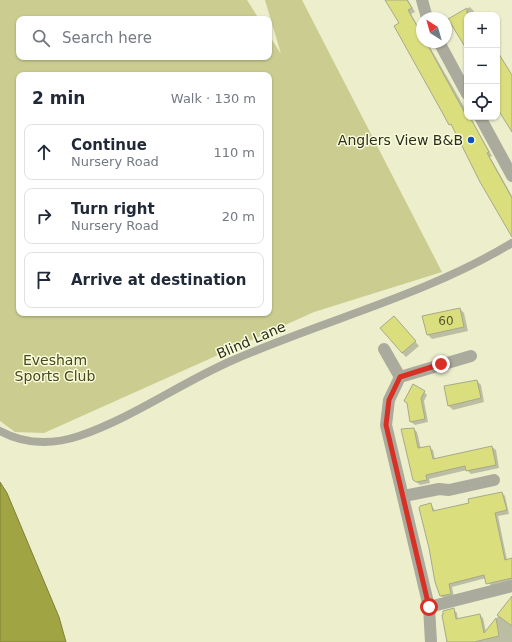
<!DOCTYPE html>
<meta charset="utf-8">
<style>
:root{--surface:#fff;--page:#f6f6f7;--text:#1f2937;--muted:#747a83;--line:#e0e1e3}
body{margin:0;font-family:"DejaVu Sans",sans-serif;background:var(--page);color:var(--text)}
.controls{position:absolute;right:12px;top:12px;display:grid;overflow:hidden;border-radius:8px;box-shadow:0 1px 3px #0004}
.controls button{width:36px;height:36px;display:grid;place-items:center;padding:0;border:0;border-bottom:1px solid var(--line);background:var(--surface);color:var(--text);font:20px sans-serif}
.compass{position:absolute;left:416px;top:12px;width:36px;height:36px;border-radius:50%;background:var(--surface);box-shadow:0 1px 3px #0004;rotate:323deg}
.stop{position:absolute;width:12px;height:12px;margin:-9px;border:3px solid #d93025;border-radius:50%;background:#fff}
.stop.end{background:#d93025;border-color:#fff;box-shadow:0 1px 4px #0008}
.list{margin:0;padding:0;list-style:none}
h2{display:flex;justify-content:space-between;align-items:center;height:52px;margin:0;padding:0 16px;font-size:17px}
h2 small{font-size:13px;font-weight:400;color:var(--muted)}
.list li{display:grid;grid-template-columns:26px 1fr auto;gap:12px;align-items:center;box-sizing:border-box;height:56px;margin:0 8px 8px;padding:0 8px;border:1px solid var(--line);border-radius:8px}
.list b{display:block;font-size:15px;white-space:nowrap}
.list p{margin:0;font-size:13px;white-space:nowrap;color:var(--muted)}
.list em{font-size:13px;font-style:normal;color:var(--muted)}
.icon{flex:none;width:22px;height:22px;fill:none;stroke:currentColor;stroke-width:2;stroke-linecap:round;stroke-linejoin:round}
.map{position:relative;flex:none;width:512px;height:642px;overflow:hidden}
.search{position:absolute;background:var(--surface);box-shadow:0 1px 3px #0004;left:16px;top:16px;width:256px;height:44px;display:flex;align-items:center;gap:10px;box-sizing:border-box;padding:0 14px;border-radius:8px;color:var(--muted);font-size:15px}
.panel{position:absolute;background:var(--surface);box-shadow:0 1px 3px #0004;left:16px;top:72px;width:256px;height:244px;border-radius:8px}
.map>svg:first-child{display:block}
.green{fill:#cacd8f;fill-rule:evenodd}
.water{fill:#a1a443;stroke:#7e8038}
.shadow{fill:#0003}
.building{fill:#dade7d;stroke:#a7aa8a}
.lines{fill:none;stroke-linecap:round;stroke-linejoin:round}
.service{stroke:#aaab9d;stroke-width:8}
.minor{stroke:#aaab9d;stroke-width:12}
.route{stroke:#d93025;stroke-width:5}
.poi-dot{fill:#1051bc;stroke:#f9fcd9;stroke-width:1.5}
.labels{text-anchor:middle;stroke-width:3;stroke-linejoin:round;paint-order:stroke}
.number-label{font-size:12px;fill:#575836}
.poi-label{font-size:14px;fill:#2b2c1f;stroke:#f9fcd9;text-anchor:end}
.street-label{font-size:14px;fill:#2b2c1f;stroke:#f9fcd9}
.park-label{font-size:14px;fill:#474820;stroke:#f9fcd9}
</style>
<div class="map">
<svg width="512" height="642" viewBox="0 0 512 642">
<rect width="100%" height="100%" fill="#eceecc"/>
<path class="green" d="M 0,0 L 247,0 L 259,19 L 19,19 L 19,57 L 269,57 L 269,35 L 281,54 L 265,0 L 302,0 L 442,272 L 314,312 L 44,433 L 15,432 L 0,421 ZM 19,75 L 269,75 L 269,313 L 19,313 Z"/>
<path class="water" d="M 0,482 L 7,493 L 59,617 L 66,642 L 0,642 Z"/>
<g class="shadow">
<path d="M 386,0 L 408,0 L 415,12 L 411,14 L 422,33 L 422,42 L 427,42 L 467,112 L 467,117 L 470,117 L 492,156 L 490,157 L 512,196 L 512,233 L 454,129 L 443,112 L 400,23 Z"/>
<path d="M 470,7 L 477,15 L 467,15 L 467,50 L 449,20 Z"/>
<path d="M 497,49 L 512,78 L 512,130 L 497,102 Z"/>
<path d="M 460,309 L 464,313 L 468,331 L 432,339 L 428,335 L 424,317 Z"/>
<path d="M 398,321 L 419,346 L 406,357 L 402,353 Z"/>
<path d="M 477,381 L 481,385 L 484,402 L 453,410 L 449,406 Z"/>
<path d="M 424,392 L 427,395 L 424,401 L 428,422 L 415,425 L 411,422 L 408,403 Z"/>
<path d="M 414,429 L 417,432 L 421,449 L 429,447 L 433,450 L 435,459 L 492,447 L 496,450 L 499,468 L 471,474 L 467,470 L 429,479 L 430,483 L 420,485 L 414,480 Z"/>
<path d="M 502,493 L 505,496 L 509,514 L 498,516 L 507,560 L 512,559 L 512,582 L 491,586 L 486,578 L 452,587 L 454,597 L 445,599 L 441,596 L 436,582 L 431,504 L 435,511 L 470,503 Z"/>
<path d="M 506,606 L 512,610 L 512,642 L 446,642 L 446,638 L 447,637 L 454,610 L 457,613 L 458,620 L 480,615 L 483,618 L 486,632 Z"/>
</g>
<g class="building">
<path d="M 385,0 L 407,0 L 412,8 L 408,10 L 422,35 L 422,42 L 426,42 L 467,117 L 471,119 L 489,152 L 487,153 L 512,198 L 512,237 L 480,182 L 451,124 L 449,125 L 442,112 L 394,26 L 399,23 Z"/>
<path d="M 467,8 L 467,50 L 448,19 Z"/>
<path d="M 497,51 L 512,75 L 512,132 L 497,108 Z"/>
<path d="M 460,308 L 464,327 L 427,335 L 422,316 Z"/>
<path d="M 394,316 L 416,341 L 402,353 L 380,328 Z"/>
<path d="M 477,380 L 481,398 L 448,406 L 444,386 Z"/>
<path d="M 413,384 L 425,391 L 421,398 L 425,419 L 410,422 L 407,403 L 404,401 Z"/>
<path d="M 414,428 L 418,448 L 430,446 L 433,459 L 492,446 L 496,465 L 466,471 L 465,466 L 426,475 L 427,480 L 416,482 L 413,480 L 401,429 Z"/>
<path d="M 502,492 L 507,510 L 495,513 L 505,560 L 512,558 L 512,578 L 486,584 L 484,575 L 449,584 L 451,594 L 440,596 L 435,582 L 429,548 L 419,508 L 420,506 L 431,503 L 433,511 L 469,503 L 468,499 Z"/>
<path d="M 512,596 L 512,626 L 497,615 Z"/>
<path d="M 454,608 L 456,619 L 480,614 L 484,633 L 496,618 L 499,636 L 474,642 L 447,642 L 442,615 L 443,615 L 443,611 Z"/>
</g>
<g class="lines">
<path class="service" d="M 0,431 C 24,444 52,445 79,436 C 132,418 179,384 231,361 C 324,320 424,296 512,243"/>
<g class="minor">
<path d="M 422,0 L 427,18"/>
<path d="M 439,42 L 467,94"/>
<path d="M 480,117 L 512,176"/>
<path d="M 384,349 L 400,377"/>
<path d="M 404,496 L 439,489 L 449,490 L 494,480"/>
<path d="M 429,607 L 512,586"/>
<path d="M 431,642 L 429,607 L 386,425 L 389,400 L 400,377 L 471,356"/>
</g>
</g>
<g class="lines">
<path class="route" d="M 429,607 L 386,425 L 389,400 L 400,377 L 441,364"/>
</g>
<circle class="poi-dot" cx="471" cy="140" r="4"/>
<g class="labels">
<g class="number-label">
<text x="446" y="325">60</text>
</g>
<g class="poi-label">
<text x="463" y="145">Anglers View B&amp;B</text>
</g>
<g class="street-label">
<text transform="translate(251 340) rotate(-23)" y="5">Blind Lane</text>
</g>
<g class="park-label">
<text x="55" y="365">Evesham<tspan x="55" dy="16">Sports Club</tspan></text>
</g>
</g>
</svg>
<div class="controls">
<button>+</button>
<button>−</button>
<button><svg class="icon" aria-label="locate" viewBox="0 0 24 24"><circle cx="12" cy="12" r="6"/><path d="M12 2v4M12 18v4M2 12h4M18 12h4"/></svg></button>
</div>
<svg class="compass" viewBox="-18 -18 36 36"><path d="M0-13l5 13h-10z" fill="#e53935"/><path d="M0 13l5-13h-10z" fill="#747a83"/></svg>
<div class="stop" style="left:429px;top:607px"></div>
<div class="stop end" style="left:441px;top:364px"></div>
<div class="search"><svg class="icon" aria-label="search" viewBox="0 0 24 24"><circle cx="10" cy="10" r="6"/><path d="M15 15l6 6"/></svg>Search here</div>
<section class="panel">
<h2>2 min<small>Walk · 130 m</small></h2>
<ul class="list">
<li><svg class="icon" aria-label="ahead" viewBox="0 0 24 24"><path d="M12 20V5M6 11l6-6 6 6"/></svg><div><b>Continue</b><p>Nursery Road</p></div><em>110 m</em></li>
<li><svg class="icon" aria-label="right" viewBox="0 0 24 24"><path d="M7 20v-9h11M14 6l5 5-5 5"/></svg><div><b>Turn right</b><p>Nursery Road</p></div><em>20 m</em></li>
<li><svg class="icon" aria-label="arrive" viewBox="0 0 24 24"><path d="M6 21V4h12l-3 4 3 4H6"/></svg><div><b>Arrive at destination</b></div></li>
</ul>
</section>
</div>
